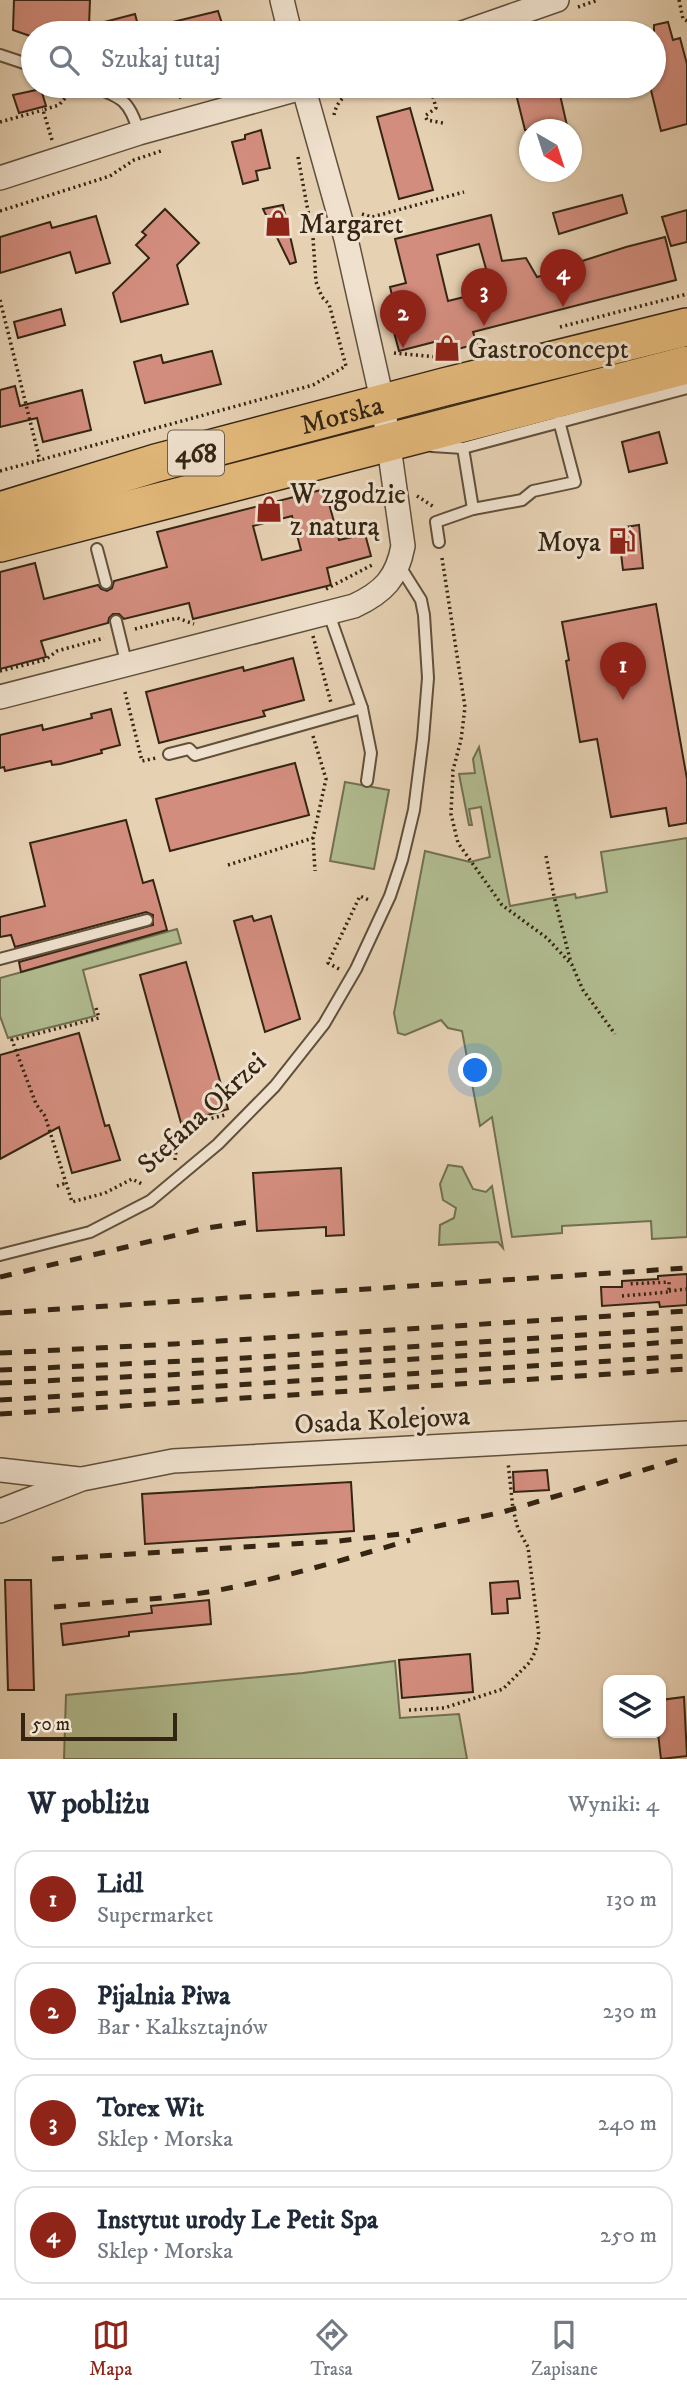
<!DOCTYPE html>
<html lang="pl">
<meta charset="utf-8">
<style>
:root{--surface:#fff;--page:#f2f2f3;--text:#1f2937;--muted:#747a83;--line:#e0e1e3;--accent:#8f2418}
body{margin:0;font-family:"IM FELL DW Pica",serif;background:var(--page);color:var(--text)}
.controls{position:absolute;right:21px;bottom:21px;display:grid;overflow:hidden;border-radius:14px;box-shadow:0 2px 5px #0004}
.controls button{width:63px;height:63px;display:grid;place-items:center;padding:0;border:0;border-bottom:2px solid var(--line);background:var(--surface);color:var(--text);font:35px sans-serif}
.compass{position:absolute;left:519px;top:119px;width:63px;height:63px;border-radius:50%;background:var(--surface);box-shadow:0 2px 5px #0004;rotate:141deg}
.scale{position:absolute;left:21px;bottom:18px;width:156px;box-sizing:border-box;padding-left:7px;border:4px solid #342513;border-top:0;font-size:19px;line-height:24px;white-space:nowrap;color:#342513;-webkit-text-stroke:5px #efe1ce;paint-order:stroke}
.you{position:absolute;left:476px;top:1071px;width:24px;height:24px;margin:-18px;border:5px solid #fff;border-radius:50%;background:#1a73e8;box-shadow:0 0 0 10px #1a73e833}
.badge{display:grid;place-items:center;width:46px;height:46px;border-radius:50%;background:var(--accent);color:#fff;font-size:23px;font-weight:700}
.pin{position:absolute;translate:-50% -58px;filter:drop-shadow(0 2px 4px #0008)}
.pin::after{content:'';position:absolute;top:37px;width:24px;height:21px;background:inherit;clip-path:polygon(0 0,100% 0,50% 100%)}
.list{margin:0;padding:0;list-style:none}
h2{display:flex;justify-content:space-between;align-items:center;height:91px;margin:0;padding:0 28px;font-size:30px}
h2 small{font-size:23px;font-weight:400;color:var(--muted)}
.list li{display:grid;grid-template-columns:46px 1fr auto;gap:21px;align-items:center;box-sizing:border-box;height:98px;margin:0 14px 14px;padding:0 14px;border:2px solid var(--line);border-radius:21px}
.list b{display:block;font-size:26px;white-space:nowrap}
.list p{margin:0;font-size:23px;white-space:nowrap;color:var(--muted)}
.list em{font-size:23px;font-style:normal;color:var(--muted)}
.icon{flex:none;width:38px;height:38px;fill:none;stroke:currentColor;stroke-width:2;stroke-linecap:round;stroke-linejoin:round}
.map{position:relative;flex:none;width:687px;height:1759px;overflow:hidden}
.search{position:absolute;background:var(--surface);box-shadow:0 2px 5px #0004;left:21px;right:21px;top:21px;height:77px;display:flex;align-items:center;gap:18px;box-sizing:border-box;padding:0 24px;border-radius:38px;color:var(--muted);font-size:26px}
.sheet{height:539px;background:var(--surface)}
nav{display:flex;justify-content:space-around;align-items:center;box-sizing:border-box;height:98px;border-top:2px solid var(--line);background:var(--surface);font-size:19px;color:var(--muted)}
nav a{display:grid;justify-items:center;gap:4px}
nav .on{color:var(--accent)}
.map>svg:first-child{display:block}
.green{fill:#b1bc90;stroke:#727052;stroke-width:2}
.building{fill:#d38d7e;stroke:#342513;stroke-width:2;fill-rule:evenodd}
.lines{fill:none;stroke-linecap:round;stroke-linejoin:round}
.lane-casing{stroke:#60503b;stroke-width:14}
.street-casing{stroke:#60503b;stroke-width:26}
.primary-casing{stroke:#342513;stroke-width:40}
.path{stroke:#342513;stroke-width:3.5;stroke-dasharray:2 3.5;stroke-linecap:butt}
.lane{stroke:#efe1ce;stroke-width:10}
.street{stroke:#efe1ce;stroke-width:23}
.primary{stroke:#e3b87a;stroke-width:37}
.rail{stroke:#342513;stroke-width:5;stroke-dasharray:12 12;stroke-linecap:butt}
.labels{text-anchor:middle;stroke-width:6;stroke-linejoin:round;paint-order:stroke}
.shield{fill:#efe1ce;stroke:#6c5d4b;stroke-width:2}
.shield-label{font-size:26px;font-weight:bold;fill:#342513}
.poi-label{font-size:28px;fill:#342513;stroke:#efe1ce;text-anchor:start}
.street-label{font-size:28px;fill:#342513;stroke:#efe1ce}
</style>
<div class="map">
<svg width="687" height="1759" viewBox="0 0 687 1759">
<rect width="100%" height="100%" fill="#e6d1b3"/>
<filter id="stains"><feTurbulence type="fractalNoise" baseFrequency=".00286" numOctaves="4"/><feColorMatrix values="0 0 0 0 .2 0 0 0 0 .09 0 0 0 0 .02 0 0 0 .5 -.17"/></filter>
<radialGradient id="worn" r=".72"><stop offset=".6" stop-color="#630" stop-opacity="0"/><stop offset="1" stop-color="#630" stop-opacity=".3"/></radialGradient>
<g class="green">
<path d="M 479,747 L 510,906 L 575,894 L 576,898 L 607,892 L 601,852 L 687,838 L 687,1237 L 652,1239 L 651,1221 L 562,1226 L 562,1233 L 512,1237 L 492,1117 L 480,1126 L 462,1031 L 448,1028 L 441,1020 L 405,1035 L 398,1033 L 394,1013 L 425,851 L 470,862 L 490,857 L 481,807 L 469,809 L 472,825 L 469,825 L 459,774 L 475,773 L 473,759 Z"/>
<path d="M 345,782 L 389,790 L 374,869 L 330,861 Z"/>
<path d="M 177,929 L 181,943 L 83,970 L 95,1016 L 8,1038 L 0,1016 L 0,978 Z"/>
<path d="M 448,1165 L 462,1167 L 473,1189 L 486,1192 L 492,1186 L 503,1248 L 498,1242 L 439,1245 L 440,1225 L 454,1218 L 456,1208 L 443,1200 L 440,1184 Z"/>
<path d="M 395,1661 L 400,1718 L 459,1714 L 467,1759 L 64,1759 L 66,1695 L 303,1673 Z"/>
</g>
<g class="building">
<path d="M 14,0 L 90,0 L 89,26 L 135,14 L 140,33 L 33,33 L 33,37 L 13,30 Z"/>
<path d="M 218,11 L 225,33 L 152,33 L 152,27 Z"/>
<path d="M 668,22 L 673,40 L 680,38 L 687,64 L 687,124 L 661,131 L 650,86 L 654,86 L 654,25 Z"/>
<path d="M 514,86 L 558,86 L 568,130 L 525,130 Z"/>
<path d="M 41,89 L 46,106 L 19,113 L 13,95 Z"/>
<path d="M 410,108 L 433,190 L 399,199 L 377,117 Z"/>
<path d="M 261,130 L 270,168 L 256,171 L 258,180 L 243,184 L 232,142 L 245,139 L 245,135 Z"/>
<path d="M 622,195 L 627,213 L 559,234 L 553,213 Z"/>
<path d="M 283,205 L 296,262 L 290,264 L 263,209 Z"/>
<path d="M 165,209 L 199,243 L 177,265 L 188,304 L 121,322 L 113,293 L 149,258 L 136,245 L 146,235 L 142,232 Z"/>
<path d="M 687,210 L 687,242 L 671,246 L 662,217 Z"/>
<path d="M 491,215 L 502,261 L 526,258 L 537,277 L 580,266 L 579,262 L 626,247 L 665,237 L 676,280 L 473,332 L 477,344 L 442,353 L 438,341 L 399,351 L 390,317 L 397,315 L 390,287 L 406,283 L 395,239 ZM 479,244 L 492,290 L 448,301 L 437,255 Z"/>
<path d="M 96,216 L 110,263 L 76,273 L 70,252 L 0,273 L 0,237 L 50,222 L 52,228 Z"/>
<path d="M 61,309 L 65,325 L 18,338 L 14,322 Z"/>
<path d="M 212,351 L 221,384 L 145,403 L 134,362 L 161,355 L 163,363 Z"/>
<path d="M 15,386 L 20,406 L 82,390 L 91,430 L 43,442 L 37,418 L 0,427 L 0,390 Z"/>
<path d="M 659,432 L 667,463 L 629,472 L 622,442 Z"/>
<path d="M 325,489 L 339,540 L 365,534 L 371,556 L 327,568 L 331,585 L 193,619 L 189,603 L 124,619 L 119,614 L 113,614 L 109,618 L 108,623 L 41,641 L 46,657 L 0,669 L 0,572 L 35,563 L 44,599 L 98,585 L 101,589 L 107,591 L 112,588 L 114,581 L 167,567 L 157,532 ZM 292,516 L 301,550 L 262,560 L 253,526 Z"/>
<path d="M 639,525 L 643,568 L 623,570 L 618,528 Z"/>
<path d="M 656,604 L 687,779 L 687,823 L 669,826 L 666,808 L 611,817 L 597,739 L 580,742 L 566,661 L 569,660 L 562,622 Z"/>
<path d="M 293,658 L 304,700 L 263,711 L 265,716 L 159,743 L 146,692 L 243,667 L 244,671 Z"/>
<path d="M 111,709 L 120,745 L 101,750 L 102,753 L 60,764 L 52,765 L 51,761 L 5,771 L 4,767 L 0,768 L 0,735 L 42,725 L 43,730 L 92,718 L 91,714 Z"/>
<path d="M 295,763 L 309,815 L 170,851 L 156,799 Z"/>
<path d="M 126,820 L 143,883 L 153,880 L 167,930 L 21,972 L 19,962 L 153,925 L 153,915 L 146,912 L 15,947 L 11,935 L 0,937 L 0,917 L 45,906 L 30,843 Z"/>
<path d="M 252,916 L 254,921 L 271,916 L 300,1019 L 265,1032 L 234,921 Z"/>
<path d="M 186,962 L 228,1109 L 181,1123 L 140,975 Z"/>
<path d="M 79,1033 L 105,1126 L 109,1125 L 120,1160 L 72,1173 L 59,1127 L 0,1159 L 0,1055 Z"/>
<path d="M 341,1168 L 344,1235 L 326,1236 L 326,1227 L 257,1231 L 253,1173 Z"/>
<path d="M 687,1274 L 687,1305 L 660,1307 L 659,1302 L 602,1306 L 601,1287 L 622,1287 L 622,1281 L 658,1279 L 658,1276 Z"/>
<path d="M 547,1470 L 549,1490 L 514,1492 L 513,1472 Z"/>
<path d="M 351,1482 L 354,1531 L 145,1544 L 142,1494 Z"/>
<path d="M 5,1580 L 31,1580 L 34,1690 L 8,1690 Z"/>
<path d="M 518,1581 L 520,1598 L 507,1599 L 508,1613 L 492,1614 L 490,1583 Z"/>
<path d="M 209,1600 L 211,1624 L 129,1632 L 129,1636 L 63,1645 L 61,1624 L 152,1613 L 151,1606 Z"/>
<path d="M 470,1654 L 473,1692 L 402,1698 L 399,1660 Z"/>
<path d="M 684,1697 L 687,1756 L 661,1759 L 658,1733 L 661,1733 L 661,1700 Z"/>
</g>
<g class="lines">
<defs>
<g id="lane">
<path d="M 0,55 L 33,66"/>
<path d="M 91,86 C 122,97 130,101 139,133"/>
<path d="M 432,446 L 463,448 L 687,388"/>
<path d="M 463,448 L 473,509"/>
<path d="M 439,542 L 436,522 L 473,509 L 522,500 L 533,491 L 575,482 L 559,421"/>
<path d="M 97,549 L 106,583"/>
<path d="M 329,614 L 362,708 L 371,753 L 367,781"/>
<path d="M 116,621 L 127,666"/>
<path d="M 169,754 L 189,749 L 195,755 L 362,708"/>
<path d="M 0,959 L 147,920"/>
<path d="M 0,1255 L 90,1232 L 150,1201 L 218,1144 L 275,1086 L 324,1024 L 356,969 L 390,896 L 402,860 L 414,810 L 423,739 L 428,678 L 424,615 L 421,600 L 399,565"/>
</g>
<g id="street">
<path d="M 282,0 L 290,33"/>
<path d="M 462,33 L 557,0"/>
<path d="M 0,178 L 139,133 L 309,86"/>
<path d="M 0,697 L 354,606 C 384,592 397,578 403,546 L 383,404 L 346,239 L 303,86"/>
<path d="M 0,1470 L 79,1479"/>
<path d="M 0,1511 L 82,1479 L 173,1461 L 687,1433"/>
</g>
<g id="primary">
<path id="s1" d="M 0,511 L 156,463 L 444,387 L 687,327"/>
<path d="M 0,543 L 687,365"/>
</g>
</defs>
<use href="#lane" class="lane-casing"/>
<use href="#street" class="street-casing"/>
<use href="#primary" class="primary-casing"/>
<g class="path">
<path d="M 679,0 L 683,19 L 687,21"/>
<path d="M 578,7 L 598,0"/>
<path d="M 177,86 L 181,99"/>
<path d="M 430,86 L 436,108 L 425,116 L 427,120 L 443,123"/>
<path d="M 334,115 C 338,96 350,92 368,86"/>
<path d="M 0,122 L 43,110"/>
<path d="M 52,140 L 43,110 L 59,105 L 75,87"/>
<path d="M 0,211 L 110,176 L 134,160 L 161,151"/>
<path d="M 362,214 L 372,217 L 464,192"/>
<path d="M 0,300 L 40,461"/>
<path d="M 560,327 L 687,294"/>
<path d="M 394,353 L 438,357"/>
<path d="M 0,471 L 313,385 L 346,366 L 329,304 L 322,297 L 316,282 L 313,238 L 298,157"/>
<path d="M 417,496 L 434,507"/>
<path d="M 442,558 L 465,707 L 461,740 L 453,770 L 451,814 L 458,843 L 502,905 L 547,938 L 572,965 L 583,990 L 615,1034"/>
<path d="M 326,589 L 372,565"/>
<path d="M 135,629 L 177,618 L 194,624"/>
<path d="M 313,636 L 331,703"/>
<path d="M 0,671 L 45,660 L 57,651 L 104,638"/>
<path d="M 125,692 L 142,761 L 156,758"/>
<path d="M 313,736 L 326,779 L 313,838 L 315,871"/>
<path d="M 546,856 L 554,896 L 571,963"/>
<path d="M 228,865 L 313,838"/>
<path d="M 339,969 L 328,963 L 360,896 L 371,901"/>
<path d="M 96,1008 L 99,1018 L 12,1040 L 36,1104 L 45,1116 L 72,1202 L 105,1193 L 132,1179 L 144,1185"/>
<path d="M 175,1160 L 177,1142 L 205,1120 L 225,1115"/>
<path d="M 57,1186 L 66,1183"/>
<path d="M 669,1291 L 687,1289"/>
<path d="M 622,1296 L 669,1292 L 669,1282 L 628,1284"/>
<path d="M 409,1710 L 444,1708 L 503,1689 L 530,1662 L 535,1652 L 539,1636 L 528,1547 L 518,1529 L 513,1509 L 508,1462"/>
</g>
<use href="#lane" class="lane"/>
<use href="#street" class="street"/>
<use href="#primary" class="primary"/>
<g class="rail">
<path d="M 0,1277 L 206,1228 L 257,1221"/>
<path d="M 0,1313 L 687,1268"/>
<path d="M 0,1353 L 174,1344 L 687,1311"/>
<path d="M 0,1370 L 245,1358 L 687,1328"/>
<path d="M 0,1383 L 186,1374 L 687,1341"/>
<path d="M 0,1400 L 687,1356"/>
<path d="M 0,1414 L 687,1369"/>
<path d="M 52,1559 L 339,1541 L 401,1534 L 503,1512 L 687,1457"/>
<path d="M 54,1607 C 106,1602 158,1600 208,1592 C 277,1580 343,1560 410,1540"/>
</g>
</g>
<defs>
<symbol id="shop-bare" viewBox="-9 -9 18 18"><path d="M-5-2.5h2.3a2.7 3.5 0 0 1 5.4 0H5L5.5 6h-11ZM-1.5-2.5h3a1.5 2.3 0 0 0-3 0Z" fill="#8f2418" stroke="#efe1ce" stroke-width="2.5" paint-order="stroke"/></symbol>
<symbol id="fuel-bare" viewBox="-9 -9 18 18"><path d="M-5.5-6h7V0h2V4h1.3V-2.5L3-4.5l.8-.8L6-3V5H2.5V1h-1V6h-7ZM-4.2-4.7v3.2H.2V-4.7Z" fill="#8f2418" stroke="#efe1ce" stroke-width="2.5" paint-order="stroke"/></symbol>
</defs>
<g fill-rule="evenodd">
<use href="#shop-bare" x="259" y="204" width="38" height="38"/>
<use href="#shop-bare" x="428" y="329" width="38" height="38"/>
<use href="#shop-bare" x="250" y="490" width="38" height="38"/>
<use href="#fuel-bare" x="603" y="522" width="38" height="38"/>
</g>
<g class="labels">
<rect class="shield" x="168" y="430.5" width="56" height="45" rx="5"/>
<g class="shield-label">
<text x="196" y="462">468</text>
</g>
<g class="poi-label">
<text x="299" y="233">Margaret</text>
<text x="468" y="358">Gastroconcept</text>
<text x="290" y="503">W zgodzie<tspan x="290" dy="32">z naturą</tspan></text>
<text x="601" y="551" text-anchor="end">Moya</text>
</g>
<g class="street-label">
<text dy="10" stroke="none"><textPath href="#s1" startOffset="355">Morska</textPath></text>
<text transform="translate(201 1112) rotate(-43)" y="10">Stefana Okrzei</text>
<text transform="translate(382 1419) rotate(-3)" y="10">Osada Kolejowa</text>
</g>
</g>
<rect width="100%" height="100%" filter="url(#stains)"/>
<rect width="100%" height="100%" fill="url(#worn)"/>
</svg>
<div class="controls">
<button><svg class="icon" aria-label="layers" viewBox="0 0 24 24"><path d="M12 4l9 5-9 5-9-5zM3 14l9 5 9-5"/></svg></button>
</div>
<svg class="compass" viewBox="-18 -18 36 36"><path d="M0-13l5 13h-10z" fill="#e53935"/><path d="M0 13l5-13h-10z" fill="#747a83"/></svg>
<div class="scale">50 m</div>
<div class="you"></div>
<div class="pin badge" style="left:623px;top:700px">1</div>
<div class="pin badge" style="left:403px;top:348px">2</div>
<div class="pin badge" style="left:484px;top:326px">3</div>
<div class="pin badge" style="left:563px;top:307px">4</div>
<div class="search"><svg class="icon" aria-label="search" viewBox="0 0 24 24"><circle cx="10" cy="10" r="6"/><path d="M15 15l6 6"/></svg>Szukaj tutaj</div>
</div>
<section class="sheet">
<h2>W pobliżu<small>Wyniki: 4</small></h2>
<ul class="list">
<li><span class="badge">1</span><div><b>Lidl</b><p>Supermarket</p></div><em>130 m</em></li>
<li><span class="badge">2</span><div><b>Pijalnia Piwa</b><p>Bar · Kalksztajnów</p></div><em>230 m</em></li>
<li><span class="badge">3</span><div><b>Torex Wit</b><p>Sklep · Morska</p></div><em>240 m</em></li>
<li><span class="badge">4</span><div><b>Instytut urody Le Petit Spa</b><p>Sklep · Morska</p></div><em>250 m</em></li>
</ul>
</section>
<nav>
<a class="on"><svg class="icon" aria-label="map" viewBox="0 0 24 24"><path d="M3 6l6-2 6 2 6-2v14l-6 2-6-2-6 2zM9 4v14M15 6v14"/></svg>Mapa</a>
<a><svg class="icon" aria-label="directions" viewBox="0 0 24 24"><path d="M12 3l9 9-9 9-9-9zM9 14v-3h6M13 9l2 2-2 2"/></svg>Trasa</a>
<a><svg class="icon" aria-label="saved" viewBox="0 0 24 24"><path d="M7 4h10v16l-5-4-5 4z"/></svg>Zapisane</a>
</nav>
